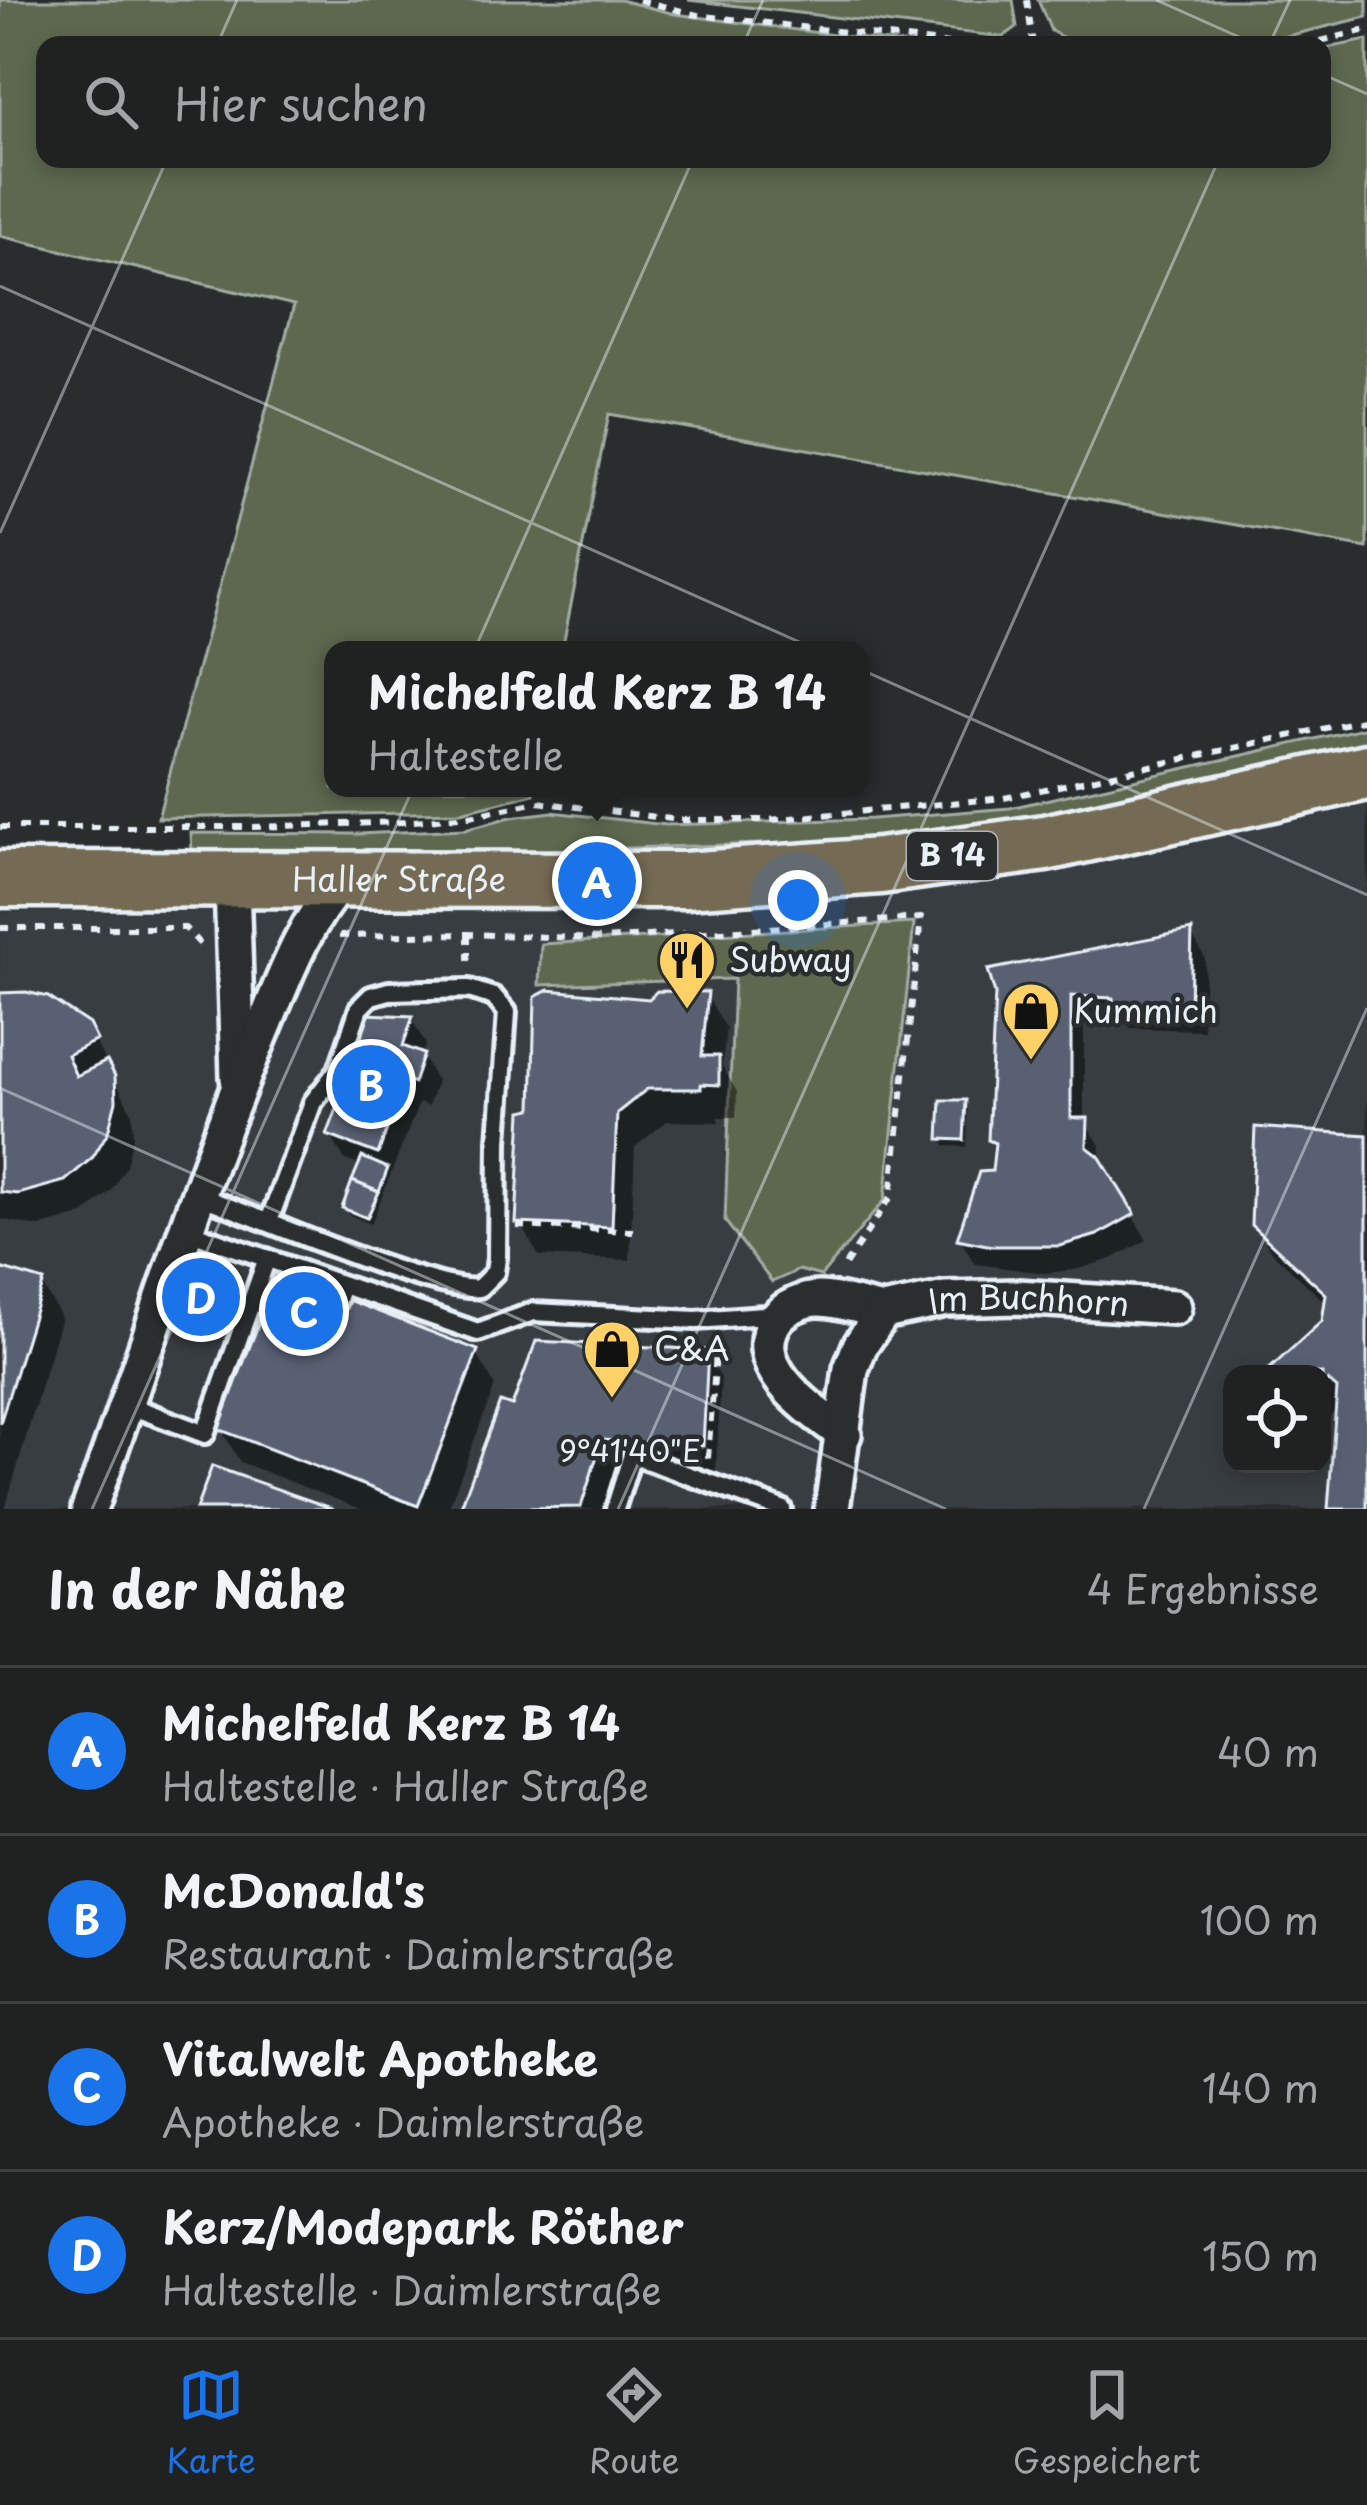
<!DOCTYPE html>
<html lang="de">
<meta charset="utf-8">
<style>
:root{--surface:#202222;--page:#282a2a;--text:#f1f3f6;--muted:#a2a4a5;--line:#3d3f40;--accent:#1a73e8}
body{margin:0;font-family:"Playpen Sans",sans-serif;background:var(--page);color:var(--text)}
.controls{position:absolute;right:36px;bottom:36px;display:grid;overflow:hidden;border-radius:24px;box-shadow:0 6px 18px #0003}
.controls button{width:108px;height:108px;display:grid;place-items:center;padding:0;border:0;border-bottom:3px solid var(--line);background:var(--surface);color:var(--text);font:60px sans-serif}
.you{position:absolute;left:798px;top:900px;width:42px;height:42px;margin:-30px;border:9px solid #fff;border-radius:50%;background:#1a73e8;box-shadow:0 0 0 18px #1a73e833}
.badge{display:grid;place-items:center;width:78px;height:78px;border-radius:50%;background:var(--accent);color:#fff;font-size:39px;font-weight:700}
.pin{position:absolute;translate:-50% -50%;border:6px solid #fff;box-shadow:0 3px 12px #0006}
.popup{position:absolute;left:324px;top:641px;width:546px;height:156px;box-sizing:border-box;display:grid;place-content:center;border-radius:24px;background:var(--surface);filter:drop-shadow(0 3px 9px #0005);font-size:39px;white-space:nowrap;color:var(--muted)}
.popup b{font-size:45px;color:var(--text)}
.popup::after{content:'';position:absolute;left:50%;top:100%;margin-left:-24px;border:24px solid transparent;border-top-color:var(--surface)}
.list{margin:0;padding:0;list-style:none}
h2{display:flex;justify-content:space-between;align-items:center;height:156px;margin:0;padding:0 48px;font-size:51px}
h2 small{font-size:39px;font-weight:400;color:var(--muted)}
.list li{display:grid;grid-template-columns:78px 1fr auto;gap:36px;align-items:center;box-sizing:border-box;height:168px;padding:0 48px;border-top:3px solid var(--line)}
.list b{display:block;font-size:45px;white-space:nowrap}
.list p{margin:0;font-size:39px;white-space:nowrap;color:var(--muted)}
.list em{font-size:39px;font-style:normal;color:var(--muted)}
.icon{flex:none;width:66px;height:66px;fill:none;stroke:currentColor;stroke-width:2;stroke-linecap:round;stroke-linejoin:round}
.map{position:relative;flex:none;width:1367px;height:1509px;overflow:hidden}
.search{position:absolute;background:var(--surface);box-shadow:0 6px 18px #0003;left:36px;right:36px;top:36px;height:132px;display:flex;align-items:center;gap:30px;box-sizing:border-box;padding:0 42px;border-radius:24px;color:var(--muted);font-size:45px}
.sheet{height:828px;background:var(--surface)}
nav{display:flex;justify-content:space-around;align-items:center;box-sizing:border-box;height:168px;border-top:3px solid var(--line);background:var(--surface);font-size:33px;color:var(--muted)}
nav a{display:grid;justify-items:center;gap:6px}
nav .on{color:var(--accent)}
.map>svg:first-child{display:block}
.built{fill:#383d42;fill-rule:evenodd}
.green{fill:#5d684f;stroke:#a2aca4;stroke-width:3}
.shadow{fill:#0007}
.building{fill:#586172;stroke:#e8f1f8;stroke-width:3}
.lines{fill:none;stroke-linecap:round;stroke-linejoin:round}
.service-casing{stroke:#e8f1f8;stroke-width:26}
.minor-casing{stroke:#e8f1f8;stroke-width:42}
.primary-casing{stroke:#e8f1f8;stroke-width:63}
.path{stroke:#e8f1f8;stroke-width:6;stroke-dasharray:9 9;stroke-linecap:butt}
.service{stroke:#2a2d2e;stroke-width:16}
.minor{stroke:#2a2d2e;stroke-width:33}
.primary{stroke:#746b52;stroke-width:54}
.ticks{fill:none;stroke:#e8f1f8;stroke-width:3;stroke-opacity:0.45}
.labels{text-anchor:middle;stroke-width:9;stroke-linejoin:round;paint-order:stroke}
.shield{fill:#2a2d2e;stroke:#afb6bb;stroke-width:3}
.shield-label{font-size:30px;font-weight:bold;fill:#e8f1f8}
.street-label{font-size:33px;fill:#e8f1f8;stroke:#2a2d2e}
.poi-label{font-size:33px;fill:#e8f1f8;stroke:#2a2d2e;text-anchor:start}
.ticks-label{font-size:30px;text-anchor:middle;fill:#e8f1f8;stroke:#2a2d2e;stroke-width:9;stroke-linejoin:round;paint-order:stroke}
</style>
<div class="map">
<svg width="1367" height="1509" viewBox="0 0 1367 1509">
<rect width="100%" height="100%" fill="#2a2d2e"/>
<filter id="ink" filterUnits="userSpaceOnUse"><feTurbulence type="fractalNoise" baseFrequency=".00833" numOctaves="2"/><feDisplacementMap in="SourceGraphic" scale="24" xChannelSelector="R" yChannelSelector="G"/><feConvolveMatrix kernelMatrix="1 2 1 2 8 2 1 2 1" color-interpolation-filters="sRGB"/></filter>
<g filter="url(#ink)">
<path class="built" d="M 1367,805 L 1367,1509 L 0,1509 L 0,912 L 734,909 L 1080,868 ZM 1232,1374 L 1322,1374 L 1322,1464 L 1232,1464 Z"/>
<g class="green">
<path d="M 0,0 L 620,0 L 675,14 L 911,45 L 45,45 L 45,159 L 1322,159 L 1322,49 L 1367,40 L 1367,548 L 609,414 L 562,650 L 333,650 L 333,788 L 535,788 L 534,794 L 461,812 L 158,818 L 294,305 L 0,236 Z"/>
<path d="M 688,0 L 1013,0 L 1017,27 L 1003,37 Z"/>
<path d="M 1038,0 L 1367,0 L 1367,17 L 1249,45 L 1077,45 L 1051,31 Z"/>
<path d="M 1367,727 L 1367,753 L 1139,807 L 893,840 L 527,851 L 192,852 L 191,833 L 358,834 L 465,829 L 511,817 L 552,812 L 666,825 L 872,819 L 1010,808 Z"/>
<path d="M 914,923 L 885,1200 L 821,1276 L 799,1270 L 772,1282 L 725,1221 L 734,979 L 539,985 L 541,944 Z"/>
</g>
<g class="shadow">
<path d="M 1191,933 L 1205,958 L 1203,1030 L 1130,1028 L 1127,1023 L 1084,1021 L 1084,1121 L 1101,1146 L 1100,1163 L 1147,1240 L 1112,1259 L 1075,1270 L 1044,1273 L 975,1264 L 960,1239 L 994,1174 L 997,1150 L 991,1140 L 998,994 Z"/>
<path d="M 706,995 L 726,1028 L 722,1066 L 737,1092 L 736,1117 L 718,1117 L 719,1122 L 667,1121 L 635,1147 L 630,1260 L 539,1256 L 519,1223 L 535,1111 L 650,1002 Z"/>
<path d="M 0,996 L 87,1026 L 132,1113 L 133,1136 L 126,1166 L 111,1191 L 84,1214 L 39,1227 L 0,1219 Z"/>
<path d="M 411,1019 L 426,1044 L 422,1056 L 437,1082 L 428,1106 L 419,1103 L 371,1224 L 349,1215 L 345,1208 L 362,1166 L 345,1160 L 330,1135 L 346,1092 L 343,1085 Z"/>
<path d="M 964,1103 L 968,1111 L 967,1147 L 946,1146 L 942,1139 Z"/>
<path d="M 1367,1138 L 1367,1509 L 1331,1509 L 1338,1409 L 1322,1423 L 1322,1374 L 1269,1374 L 1325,1323 L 1327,1304 L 1270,1250 L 1254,1224 Z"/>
<path d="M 0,1271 L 42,1284 L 61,1317 L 5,1509 L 0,1509 Z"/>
<path d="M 476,1352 L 495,1386 L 448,1509 L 361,1509 L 240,1462 L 221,1429 Z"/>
<path d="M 706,1353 L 721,1378 L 716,1470 L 615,1464 L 602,1509 L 463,1509 L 502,1405 L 514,1409 Z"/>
</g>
<g class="building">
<path d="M 1192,930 L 1190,1006 L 1113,1003 L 1113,998 L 1071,996 L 1071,1118 L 1088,1118 L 1087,1147 L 1099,1156 L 1135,1214 L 1097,1235 L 1060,1246 L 992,1246 L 957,1239 L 979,1172 L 992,1171 L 995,1143 L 988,1140 L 995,994 L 988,970 Z"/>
<path d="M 548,990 L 649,999 L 657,991 L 708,992 L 702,1056 L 719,1056 L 719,1085 L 701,1084 L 701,1089 L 647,1089 L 617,1113 L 612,1227 L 516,1223 L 522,1111 L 532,1109 L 535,997 Z"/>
<path d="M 26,992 L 48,997 L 89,1024 L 97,1040 L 67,1055 L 76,1076 L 107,1061 L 115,1076 L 116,1101 L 108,1132 L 93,1157 L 65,1181 L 18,1194 L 0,1192 L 0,993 Z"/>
<path d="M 365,1014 L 413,1016 L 403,1046 L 424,1054 L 414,1083 L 405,1079 L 378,1154 L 327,1135 L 345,1088 L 339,1086 L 352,1063 L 348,1061 Z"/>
<path d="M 941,1100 L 966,1100 L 964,1140 L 939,1139 Z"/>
<path d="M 1255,1127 L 1367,1135 L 1367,1509 L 1328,1509 L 1337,1389 L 1328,1381 L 1322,1386 L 1322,1374 L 1264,1374 L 1322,1321 L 1326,1294 L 1251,1225 Z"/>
<path d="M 362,1157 L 388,1168 L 379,1192 L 352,1181 Z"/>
<path d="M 352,1181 L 379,1192 L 367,1218 L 342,1208 Z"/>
<path d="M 0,1268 L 44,1281 L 0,1423 Z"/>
<path d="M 278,1273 L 478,1350 L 418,1506 L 218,1429 Z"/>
<path d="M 536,1341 L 708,1350 L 703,1446 L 602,1440 L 581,1507 L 460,1509 L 500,1402 L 512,1406 Z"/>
<path d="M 212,1466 L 334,1509 L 196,1509 Z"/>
</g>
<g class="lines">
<defs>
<g id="service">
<path d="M 197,1195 C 247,1213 439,1295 479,1288 L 495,1272 L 497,1258 L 498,1141 L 507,1012 L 494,997 L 469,989 L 389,991 L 371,996 L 359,1008 L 338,1070 L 313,1102 L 269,1221"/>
<path d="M 185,1230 L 478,1332 L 533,1312 L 696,1320 L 779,1314"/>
<path d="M 336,1303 L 342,1285"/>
<path d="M 125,1404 L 205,1434 L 267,1258"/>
<path d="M 615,1509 L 632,1455 L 782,1509"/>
</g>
<g id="minor">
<path d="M 232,881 L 238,1078"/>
<path d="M 844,1434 C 811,1410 743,1365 777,1318 C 786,1307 804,1299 819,1299 C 838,1299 863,1308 883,1312"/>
<path d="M 89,1509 C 147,1353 193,1194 258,1041 C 283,982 300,928 343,879"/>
<path id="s1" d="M 832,1509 L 851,1369 L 860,1346 L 883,1312 L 946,1299 L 1017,1297 L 1174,1307"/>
</g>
<g id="primary">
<path id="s2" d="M 0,879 L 685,880 L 880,866 L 1045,843 L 1367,772"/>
</g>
</defs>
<use href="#service" class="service-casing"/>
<use href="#minor" class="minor-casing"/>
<use href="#primary" class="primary-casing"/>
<g class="path">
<path d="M 639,0 L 697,15 L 958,45"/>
<path d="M 1027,0 L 1033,45"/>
<path d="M 1303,45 L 1367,30"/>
<path d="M 0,827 L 253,827 L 403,822 L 470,816 L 538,802 L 679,820 L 769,820 L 1004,798 L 1367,719"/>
<path d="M 0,928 L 185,928 L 200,944"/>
<path d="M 468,934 L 468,966"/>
<path d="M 339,936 L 468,934 L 601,939 L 921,918 L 891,1197 L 841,1271"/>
<path d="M 517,1226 L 633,1231"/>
<path d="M 708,1458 L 717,1340"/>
</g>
<use href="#service" class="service"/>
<use href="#minor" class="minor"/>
<use href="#primary" class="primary"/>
</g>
</g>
<path class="ticks" d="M 1156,0 L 1257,45M 217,45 L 237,0M 743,45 L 763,0M 1269,45 L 1290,0M 1322,74 L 1367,94M 0,286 L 1367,895M 0,533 L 167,159M 0,1088 L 946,1509M 92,1509 L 693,159M 618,1509 L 1219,159M 1144,1509 L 1367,1008"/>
<defs>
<symbol id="restaurant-pin" viewBox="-11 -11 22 30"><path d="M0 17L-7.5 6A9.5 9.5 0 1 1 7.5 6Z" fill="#ffd166" stroke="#2a2d2e"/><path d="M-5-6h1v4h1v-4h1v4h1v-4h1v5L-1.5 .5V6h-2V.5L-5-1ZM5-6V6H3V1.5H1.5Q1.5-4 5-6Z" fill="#111"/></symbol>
<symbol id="shop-pin" viewBox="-11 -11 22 30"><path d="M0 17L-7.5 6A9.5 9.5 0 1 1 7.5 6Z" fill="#ffd166" stroke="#2a2d2e"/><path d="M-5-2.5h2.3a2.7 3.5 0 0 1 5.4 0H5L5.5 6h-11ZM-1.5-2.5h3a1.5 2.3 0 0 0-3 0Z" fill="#111"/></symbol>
</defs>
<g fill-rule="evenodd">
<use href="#restaurant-pin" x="654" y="927" width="66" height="90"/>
<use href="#shop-pin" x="998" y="978" width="66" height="90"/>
<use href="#shop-pin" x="579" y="1316" width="66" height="90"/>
</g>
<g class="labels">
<rect class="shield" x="907" y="832" width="90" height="48" rx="9"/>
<g class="shield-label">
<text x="952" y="866">B 14</text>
</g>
<g class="street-label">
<text dy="12" stroke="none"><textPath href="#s2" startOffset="399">Haller Straße</textPath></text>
<text dy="12" stroke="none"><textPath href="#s1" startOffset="354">Im Buchhorn</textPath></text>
</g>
<g class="poi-label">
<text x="729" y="972">Subway</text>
<text x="1073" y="1023">Kummich</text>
<text x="654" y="1361">C&amp;A</text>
</g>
</g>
<g class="ticks-label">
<text x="630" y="1462">9°41'40"E</text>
</g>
</svg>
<div class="controls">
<button><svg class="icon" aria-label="locate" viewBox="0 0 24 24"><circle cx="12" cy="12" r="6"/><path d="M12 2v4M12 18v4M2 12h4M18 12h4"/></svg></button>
</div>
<div class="you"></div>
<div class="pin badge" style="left:597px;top:881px">A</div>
<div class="popup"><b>Michelfeld Kerz B 14</b>Haltestelle</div>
<div class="pin badge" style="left:371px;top:1084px">B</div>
<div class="pin badge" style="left:304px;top:1311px">C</div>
<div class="pin badge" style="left:201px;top:1297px">D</div>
<div class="search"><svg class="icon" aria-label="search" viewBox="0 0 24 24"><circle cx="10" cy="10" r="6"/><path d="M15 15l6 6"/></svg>Hier suchen</div>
</div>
<section class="sheet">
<h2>In der Nähe<small>4 Ergebnisse</small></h2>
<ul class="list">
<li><span class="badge">A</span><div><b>Michelfeld Kerz B 14</b><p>Haltestelle · Haller Straße</p></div><em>40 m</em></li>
<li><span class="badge">B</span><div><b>McDonald's</b><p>Restaurant · Daimlerstraße</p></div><em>100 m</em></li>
<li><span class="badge">C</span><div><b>Vitalwelt Apotheke</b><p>Apotheke · Daimlerstraße</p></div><em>140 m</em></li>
<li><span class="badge">D</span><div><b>Kerz/Modepark Röther</b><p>Haltestelle · Daimlerstraße</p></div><em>150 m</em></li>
</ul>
</section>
<nav>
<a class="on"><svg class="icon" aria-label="map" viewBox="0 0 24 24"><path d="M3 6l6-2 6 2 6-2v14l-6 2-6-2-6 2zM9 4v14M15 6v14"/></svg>Karte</a>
<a><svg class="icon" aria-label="directions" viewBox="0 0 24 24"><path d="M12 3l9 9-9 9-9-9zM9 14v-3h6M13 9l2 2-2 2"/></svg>Route</a>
<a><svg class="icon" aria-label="saved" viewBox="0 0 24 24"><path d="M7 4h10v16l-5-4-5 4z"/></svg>Gespeichert</a>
</nav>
